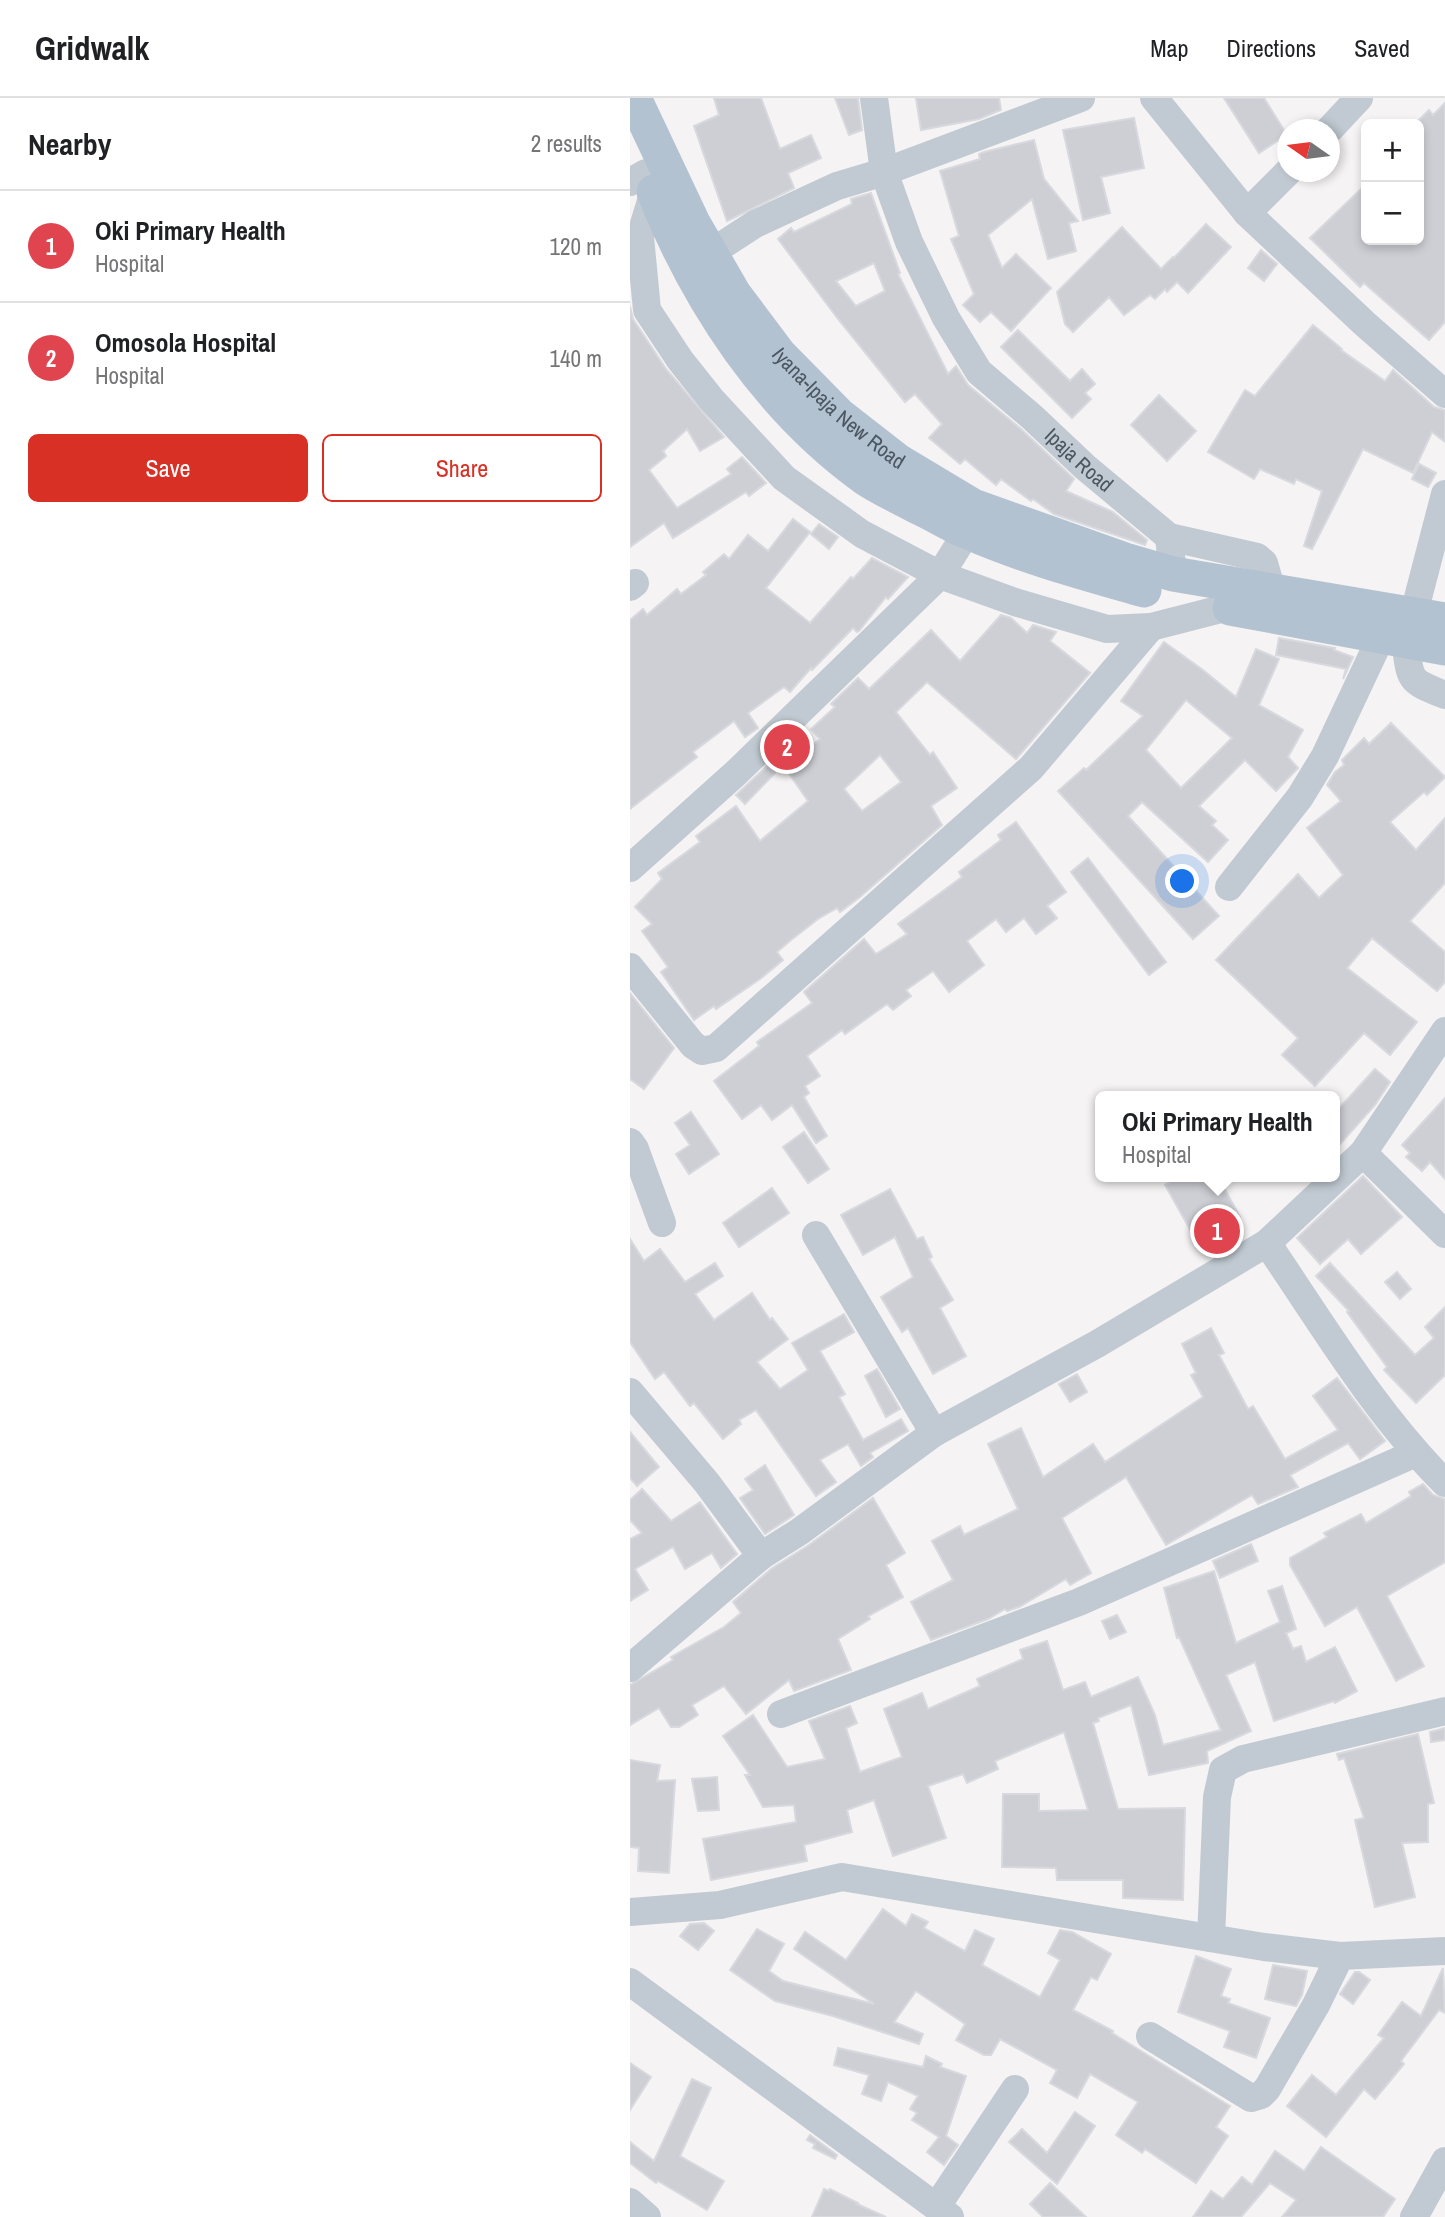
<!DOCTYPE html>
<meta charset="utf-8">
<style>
:root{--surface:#fff;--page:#f2f2f2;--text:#202124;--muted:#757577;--line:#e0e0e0;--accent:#d93025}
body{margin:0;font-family:"Archivo Narrow",sans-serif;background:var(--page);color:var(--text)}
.controls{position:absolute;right:21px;top:21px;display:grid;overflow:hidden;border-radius:10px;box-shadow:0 4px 10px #0003}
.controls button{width:63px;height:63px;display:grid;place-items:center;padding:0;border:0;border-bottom:2px solid var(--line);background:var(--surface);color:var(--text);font:35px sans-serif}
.compass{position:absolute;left:647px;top:21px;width:63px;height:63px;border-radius:50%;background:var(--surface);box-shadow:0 4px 10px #0003;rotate:284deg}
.you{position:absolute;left:553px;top:784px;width:24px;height:24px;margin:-18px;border:5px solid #fff;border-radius:50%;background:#1a73e8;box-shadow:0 0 0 10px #1a73e833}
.badge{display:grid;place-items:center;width:46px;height:46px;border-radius:50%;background:var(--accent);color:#fff;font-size:23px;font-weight:700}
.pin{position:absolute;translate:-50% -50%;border:4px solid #fff;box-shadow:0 2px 7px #0006}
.popup{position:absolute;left:465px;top:993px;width:245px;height:91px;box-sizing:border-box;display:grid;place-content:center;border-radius:10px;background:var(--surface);filter:drop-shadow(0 2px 5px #0005);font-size:23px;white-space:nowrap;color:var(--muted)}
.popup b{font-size:26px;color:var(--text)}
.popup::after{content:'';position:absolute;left:50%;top:100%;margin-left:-14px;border:14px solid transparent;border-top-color:var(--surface)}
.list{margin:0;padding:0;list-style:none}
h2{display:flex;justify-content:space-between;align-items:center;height:91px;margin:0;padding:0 28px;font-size:30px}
h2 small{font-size:23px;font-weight:400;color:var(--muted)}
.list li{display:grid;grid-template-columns:46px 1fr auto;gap:21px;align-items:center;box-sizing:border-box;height:112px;padding:0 28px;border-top:2px solid var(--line)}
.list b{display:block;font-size:26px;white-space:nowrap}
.list p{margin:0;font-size:23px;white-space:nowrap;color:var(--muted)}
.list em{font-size:23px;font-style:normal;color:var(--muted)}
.actions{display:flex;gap:14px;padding:21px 28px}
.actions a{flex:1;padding:16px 0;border:2px solid var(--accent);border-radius:10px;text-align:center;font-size:24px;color:var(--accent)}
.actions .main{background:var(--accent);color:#fff}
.map{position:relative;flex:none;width:815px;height:2119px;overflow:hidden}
header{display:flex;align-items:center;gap:42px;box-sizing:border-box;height:98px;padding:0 35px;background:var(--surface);border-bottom:2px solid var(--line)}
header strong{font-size:33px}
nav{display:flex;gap:38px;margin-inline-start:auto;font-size:24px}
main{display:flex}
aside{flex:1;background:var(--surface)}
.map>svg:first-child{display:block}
.building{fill:#cdcfd5;stroke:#d7d9de;stroke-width:2;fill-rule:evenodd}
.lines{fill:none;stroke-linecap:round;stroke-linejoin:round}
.minor{stroke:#c1cad2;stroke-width:28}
.major{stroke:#b3c2d1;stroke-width:35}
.labels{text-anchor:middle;stroke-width:7;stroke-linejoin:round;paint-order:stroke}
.street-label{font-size:21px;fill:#4a5661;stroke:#fff}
</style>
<header>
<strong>Gridwalk</strong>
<nav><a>Map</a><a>Directions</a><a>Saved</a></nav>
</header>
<main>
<aside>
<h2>Nearby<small>2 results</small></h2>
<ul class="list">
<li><span class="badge" style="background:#e0444e">1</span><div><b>Oki Primary Health</b><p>Hospital</p></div><em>120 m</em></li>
<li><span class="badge" style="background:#e0444e">2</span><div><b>Omosola Hospital</b><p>Hospital</p></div><em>140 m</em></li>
</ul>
<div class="actions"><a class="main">Save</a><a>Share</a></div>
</aside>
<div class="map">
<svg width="815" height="2119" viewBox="0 0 815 2119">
<rect width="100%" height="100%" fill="#f5f3f3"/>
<g class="building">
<path d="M 84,0 L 131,0 L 150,51 L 181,37 L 191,60 L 158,75 L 164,90 L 97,123 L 64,28 L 89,17 Z"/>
<path d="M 205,0 L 228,0 L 232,32 L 219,37 Z"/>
<path d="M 286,0 L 369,0 L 371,12 L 349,21 L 291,32 Z"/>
<path d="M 594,0 L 634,0 L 657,37 L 629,55 Z"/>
<path d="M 815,5 L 815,224 L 799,242 L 734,185 L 730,189 L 680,140 L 736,86 L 736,142 L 789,142 L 789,22 L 799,12 L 803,17 Z"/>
<path d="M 504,20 L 514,70 L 471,79 L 480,115 L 453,122 L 433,32 Z"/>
<path d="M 404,42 L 414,81 L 448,123 L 439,125 L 446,153 L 418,161 L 402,101 L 358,137 L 372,170 L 386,156 L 421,190 L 381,233 L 361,214 L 350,224 L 333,207 L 344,196 L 321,141 L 329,138 L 310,73 L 350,61 L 349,56 L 354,54 Z"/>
<path d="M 241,95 L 270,175 L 268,176 L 318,276 L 326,268 L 338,287 L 391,331 L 444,381 L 436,393 L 483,414 L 517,442 L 515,447 L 424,416 L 403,401 L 401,403 L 371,381 L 366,387 L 335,361 L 330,366 L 299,340 L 312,326 L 285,296 L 275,304 L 208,221 L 148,141 L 161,130 L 164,134 L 222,106 L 221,101 ZM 244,165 L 255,193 L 226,208 L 206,183 Z"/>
<path d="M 576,126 L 601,149 L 558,195 L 547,184 L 537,194 L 535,191 L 525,201 L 520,197 L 494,217 L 479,199 L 443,234 L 435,226 L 427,194 L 492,129 L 531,171 L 543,159 L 544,160 Z"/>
<path d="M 631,152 L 647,166 L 634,183 L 618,170 Z"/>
<path d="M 0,209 L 3,221 L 36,271 L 94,339 L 70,353 L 57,331 L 33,353 L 36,358 L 19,372 L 47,410 L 101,376 L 97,371 L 112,359 L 136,385 L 119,398 L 116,394 L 43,440 L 34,425 L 0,449 Z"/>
<path d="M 683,227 L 712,251 L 711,252 L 755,283 L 763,272 L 804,309 L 815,312 L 815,344 L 802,334 L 783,375 L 733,351 L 682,451 L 674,448 L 692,393 L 666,381 L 664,386 L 630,371 L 624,381 L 578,354 L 615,292 L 625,298 Z"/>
<path d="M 388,232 L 440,283 L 452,271 L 465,286 L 455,295 L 461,301 L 442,320 L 371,249 Z"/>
<path d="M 529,297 L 566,333 L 537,363 L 501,327 Z"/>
<path d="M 789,366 L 806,375 L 798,389 L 782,381 Z"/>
<path d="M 163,421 L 180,434 L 136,490 L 180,525 L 221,479 L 223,481 L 242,460 L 278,479 L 258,501 L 256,499 L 229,533 L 227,534 L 223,530 L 182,572 L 181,570 L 160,594 L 154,589 L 118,615 L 128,630 L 115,639 L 104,623 L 63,654 L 67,659 L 0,711 L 0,522 L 13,511 L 17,517 L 47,491 L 51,496 L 76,477 L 73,474 L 94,456 L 99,461 L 118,437 L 138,453 Z"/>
<path d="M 189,426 L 208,439 L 199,451 L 181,436 Z"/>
<path d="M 371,517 L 381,520 L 397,535 L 403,527 L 426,534 L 420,543 L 460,575 L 386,661 L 297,584 L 266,614 L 300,657 L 303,654 L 327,690 L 301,708 L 312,727 L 230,799 L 210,814 L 207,810 L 188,821 L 161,842 L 147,854 L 153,862 L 130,881 L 86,911 L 84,908 L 64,922 L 31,874 L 38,869 L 12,833 L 22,826 L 5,809 L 32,781 L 28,775 L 70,744 L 66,738 L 106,708 L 130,743 L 178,703 L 153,667 L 190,641 L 181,631 L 205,609 L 201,606 L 228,580 L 239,591 L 301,532 L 330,563 ZM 250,657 L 271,684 L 232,713 L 214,691 Z"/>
<path d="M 649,540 L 705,550 L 704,552 L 723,559 L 713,581 L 716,571 L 646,557 Z"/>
<path d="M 534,544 L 573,572 L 606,599 L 626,551 L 649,561 L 629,607 L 673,632 L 658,659 L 668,670 L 646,693 L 615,662 L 569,708 L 586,723 L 582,727 L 598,742 L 578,764 L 512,704 L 498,718 L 589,818 L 563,841 L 428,693 L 454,670 L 456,672 L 513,618 L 491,603 ZM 556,602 L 602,640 L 551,690 L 516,652 Z"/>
<path d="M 761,625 L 815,679 L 797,697 L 794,694 L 760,724 L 786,752 L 815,720 L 815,785 L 780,823 L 815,854 L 815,884 L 807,893 L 742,840 L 717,870 L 787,924 L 760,957 L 734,935 L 685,988 L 652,957 L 668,940 L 586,862 L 668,776 L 689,800 L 713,777 L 677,730 L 711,703 L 697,687 L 705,674 L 714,667 L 712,662 L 734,640 L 739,646 Z"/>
<path d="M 137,668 L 145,675 L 115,706 L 106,697 Z"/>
<path d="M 386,724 L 436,794 L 417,808 L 427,820 L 406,836 L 394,820 L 376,834 L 366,821 L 337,843 L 354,867 L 319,894 L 303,873 L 276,892 L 281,898 L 263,912 L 257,906 L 215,936 L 212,932 L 177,958 L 190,978 L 175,988 L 179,995 L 174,999 L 197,1038 L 186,1045 L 162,1007 L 142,1022 L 131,1007 L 112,1021 L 84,983 L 129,948 L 127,944 L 182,905 L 174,894 L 234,841 L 246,856 L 277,836 L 268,826 L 332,779 L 329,774 L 371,742 L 368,737 Z"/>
<path d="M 458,760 L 536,864 L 519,877 L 441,774 Z"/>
<path d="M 0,895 L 44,950 L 14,991 L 0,981 Z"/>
<path d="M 745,971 L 760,984 L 745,1007 L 704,1053 L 704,1016 Z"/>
<path d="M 815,1000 L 815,1081 L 800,1064 L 792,1073 L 776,1059 L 780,1055 L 772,1047 Z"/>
<path d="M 61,1014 L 89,1056 L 59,1076 L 46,1056 L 60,1047 L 45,1025 Z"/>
<path d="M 174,1034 L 199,1071 L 178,1085 L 153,1049 Z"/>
<path d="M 733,1078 L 772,1119 L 731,1156 L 718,1141 L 690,1166 L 667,1140 Z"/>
<path d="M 549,1079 L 588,1079 L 610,1119 L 567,1144 L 535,1087 Z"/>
<path d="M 142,1090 L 159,1115 L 109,1149 L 93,1125 Z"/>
<path d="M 260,1091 L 287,1141 L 293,1139 L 302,1159 L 299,1161 L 323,1202 L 310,1210 L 336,1258 L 303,1276 L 278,1230 L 272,1234 L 251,1199 L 283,1179 L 265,1139 L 233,1157 L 211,1117 Z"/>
<path d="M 0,1141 L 14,1163 L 30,1151 L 55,1184 L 85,1165 L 93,1178 L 65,1196 L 84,1222 L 122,1195 L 140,1222 L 142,1220 L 158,1241 L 127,1264 L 150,1291 L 178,1272 L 162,1245 L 214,1216 L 224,1234 L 190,1253 L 215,1296 L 209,1299 L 233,1342 L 271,1321 L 278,1333 L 240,1355 L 243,1359 L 231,1368 L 218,1346 L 190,1362 L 206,1384 L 186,1398 L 126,1312 L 109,1322 L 111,1326 L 93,1341 L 64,1305 L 60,1308 L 34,1274 L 25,1281 L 0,1244 Z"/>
<path d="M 700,1165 L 785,1257 L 804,1240 L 795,1229 L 815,1209 L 815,1277 L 786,1305 L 754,1272 L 757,1269 L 717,1214 L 719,1213 L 686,1178 Z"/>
<path d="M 767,1174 L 781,1191 L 770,1201 L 755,1184 Z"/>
<path d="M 581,1230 L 594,1255 L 589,1257 L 618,1311 L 623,1308 L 655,1361 L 708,1332 L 683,1298 L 707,1280 L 755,1343 L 730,1361 L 718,1345 L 660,1377 L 668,1389 L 628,1406 L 622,1397 L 536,1447 L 496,1379 L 432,1420 L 461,1475 L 440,1487 L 436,1481 L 389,1509 L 377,1513 L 375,1511 L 358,1521 L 301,1542 L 281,1504 L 323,1482 L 302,1443 L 330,1428 L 334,1437 L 388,1411 L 358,1346 L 391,1330 L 413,1379 L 463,1346 L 475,1364 L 573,1299 L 561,1277 L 566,1275 L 552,1246 Z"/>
<path d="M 247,1271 L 270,1311 L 256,1319 L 235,1278 Z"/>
<path d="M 447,1276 L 457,1294 L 440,1304 L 429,1286 Z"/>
<path d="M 0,1334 L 29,1369 L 7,1388 L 0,1380 Z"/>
<path d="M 135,1367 L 164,1417 L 135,1436 L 110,1400 L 123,1392 L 115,1381 Z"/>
<path d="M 793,1386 L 803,1397 L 815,1401 L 815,1464 L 757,1498 L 794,1568 L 766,1583 L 727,1509 L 695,1528 L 660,1467 L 660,1460 L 697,1439 L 694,1435 L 731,1416 L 736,1425 L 781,1398 L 779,1394 Z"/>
<path d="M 12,1391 L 41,1423 L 70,1404 L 107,1456 L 91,1470 L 82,1455 L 55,1471 L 43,1449 L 5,1471 L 18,1492 L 0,1503 L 0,1441 L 12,1435 L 0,1422 L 0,1402 Z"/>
<path d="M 243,1400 L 275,1455 L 256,1467 L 273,1499 L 238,1518 L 240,1521 L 208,1541 L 221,1572 L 164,1593 L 159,1582 L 116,1616 L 94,1588 L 62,1607 L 68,1617 L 49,1629 L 41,1629 L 29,1610 L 0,1627 L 0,1587 L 43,1562 L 41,1559 L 94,1529 L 111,1515 L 103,1504 L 141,1471 L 179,1447 Z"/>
<path d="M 621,1446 L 628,1463 L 590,1480 L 583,1463 Z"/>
<path d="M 584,1473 L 606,1545 L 650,1524 L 638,1493 L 652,1488 L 666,1531 L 656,1535 L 663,1551 L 671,1548 L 676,1564 L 705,1549 L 727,1593 L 705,1605 L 704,1603 L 644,1623 L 625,1564 L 596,1577 L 621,1633 L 577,1653 L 578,1665 L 519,1677 L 501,1607 L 468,1620 L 469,1623 L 463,1625 L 488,1711 L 555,1710 L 553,1802 L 493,1800 L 493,1782 L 427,1782 L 426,1770 L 372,1769 L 373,1696 L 409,1696 L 409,1713 L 458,1712 L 434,1634 L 365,1663 L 368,1671 L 337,1685 L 333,1676 L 298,1688 L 316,1740 L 263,1758 L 244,1702 L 217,1712 L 222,1734 L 174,1747 L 177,1763 L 81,1782 L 73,1741 L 166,1724 L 164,1707 L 133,1709 L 115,1677 L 120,1677 L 93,1638 L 123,1617 L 157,1669 L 195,1661 L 179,1623 L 220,1608 L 227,1625 L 216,1630 L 230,1674 L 272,1659 L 254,1611 L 292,1595 L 298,1611 L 350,1588 L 347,1581 L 393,1561 L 390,1552 L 417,1543 L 433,1592 L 455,1584 L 461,1599 L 508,1579 L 525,1617 L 533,1647 L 591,1632 L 549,1539 L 547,1540 L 534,1490 Z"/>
<path d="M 487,1517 L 496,1534 L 480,1541 L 472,1523 Z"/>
<path d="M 815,1630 L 815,1642 L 801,1644 L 800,1634 Z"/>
<path d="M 788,1636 L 804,1705 L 798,1706 L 798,1744 L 772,1745 L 785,1799 L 745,1809 L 725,1722 L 734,1720 L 714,1660 L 709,1662 L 707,1656 Z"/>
<path d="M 0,1662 L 30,1667 L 27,1683 L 45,1682 L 39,1775 L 8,1773 L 9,1750 L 0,1749 Z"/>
<path d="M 87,1679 L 89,1712 L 68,1713 L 62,1681 Z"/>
<path d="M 253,1811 L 276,1828 L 282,1816 L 298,1824 L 294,1830 L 335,1853 L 345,1832 L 364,1841 L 352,1867 L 410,1899 L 430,1862 L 418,1855 L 430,1832 L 442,1834 L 481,1856 L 467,1882 L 461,1879 L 443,1912 L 483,1933 L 482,1935 L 600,2008 L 586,2029 L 598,2038 L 566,2085 L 515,2051 L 512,2055 L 486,2037 L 508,2004 L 460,1976 L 447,2000 L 420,1985 L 427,1972 L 370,1941 L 361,1957 L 354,1957 L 326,1942 L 335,1926 L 286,1893 L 264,1924 L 293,1936 L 289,1946 L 203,1918 L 145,1903 L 100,1872 L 127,1831 L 154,1846 L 139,1873 L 153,1883 L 244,1906 L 164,1851 L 175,1834 L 216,1862 Z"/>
<path d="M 74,1825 L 84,1833 L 68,1852 L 50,1838 L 60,1826 Z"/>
<path d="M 566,1858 L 601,1871 L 591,1898 L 600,1901 L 598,1905 L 640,1920 L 626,1960 L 594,1949 L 600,1933 L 548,1914 Z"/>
<path d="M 643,1867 L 677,1873 L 672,1897 L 666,1908 L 635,1901 Z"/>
<path d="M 813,1870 L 815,1915 L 809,1912 L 771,1963 L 774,1966 L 745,2001 L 734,1991 L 696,2039 L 657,2008 L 682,1977 L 706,1997 L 754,1940 L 748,1937 L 772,1904 L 791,1918 Z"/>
<path d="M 725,1874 L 729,1874 L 740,1882 L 723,1906 L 710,1896 Z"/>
<path d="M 208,1950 L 293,1969 L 296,1958 L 312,1966 L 310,1969 L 336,1978 L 316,2038 L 328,2047 L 314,2067 L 297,2054 L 309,2039 L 282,2022 L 287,2015 L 280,2011 L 288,1998 L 258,1984 L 251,2003 L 232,1996 L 239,1977 L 204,1967 Z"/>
<path d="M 0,1965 L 21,1979 L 0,2012 Z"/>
<path d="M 62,1981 L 81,1990 L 50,2058 L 94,2083 L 77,2112 L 28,2083 L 26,2085 L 0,2065 L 0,2044 L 24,2063 Z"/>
<path d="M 445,2014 L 465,2028 L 427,2086 L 379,2044 L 392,2031 L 417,2055 Z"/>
<path d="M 180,2037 L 207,2057 L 205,2061 L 183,2050 L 185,2046 L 177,2042 Z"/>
<path d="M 691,2049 L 765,2101 L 753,2119 L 652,2119 L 666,2102 L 640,2085 L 611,2119 L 563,2119 L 581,2093 L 593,2101 L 612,2079 L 622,2087 L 645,2053 L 674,2073 Z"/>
<path d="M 420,2085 L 456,2119 L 413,2119 L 400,2106 Z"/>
<path d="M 194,2091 L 199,2093 L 200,2091 L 228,2105 L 227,2106 L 256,2119 L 182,2119 Z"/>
</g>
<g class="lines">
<g class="minor">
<path id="s1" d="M 244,0 L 254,74 L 279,144 L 316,220 L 349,274 L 402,319 L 455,369 L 539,439 L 543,476"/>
<path d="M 524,0 L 617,115 L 735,226 L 815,296"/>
<path d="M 699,32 L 729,0"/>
<path d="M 0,84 L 16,75"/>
<path d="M 24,93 L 10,139 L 17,212 L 50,262 L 81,301 L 154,380 L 232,436 L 310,477 L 388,505 L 477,531 L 521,529 L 599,509"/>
<path d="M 617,115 L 658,74"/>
<path d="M 79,156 L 125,126 L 207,88 L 254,74 L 451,0"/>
<path d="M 539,439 L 627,459 L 634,465 L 642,493"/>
<path d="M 0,489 L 5,485"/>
<path d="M 784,515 L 815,396"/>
<path d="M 775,543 C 781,583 777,582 815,597"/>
<path d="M 0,770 L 107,674 L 310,477 L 337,434"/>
<path d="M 599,789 L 670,699 L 695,658 L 751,539"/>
<path d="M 0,869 L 63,947 L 72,953 L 86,950 L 401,670 L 521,529"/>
<path d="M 0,1044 L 5,1051 L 32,1125"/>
<path d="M 733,1055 L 815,1136"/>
<path d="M 186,1137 L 304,1335"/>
<path d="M 637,1145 C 693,1227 744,1314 815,1385"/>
<path d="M 0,1294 L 77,1385 L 131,1458"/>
<path d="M 0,1570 L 131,1458 L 169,1434 L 304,1335 L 467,1246 L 637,1145 L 733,1055 L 815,933"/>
<path d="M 151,1616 L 449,1504 L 786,1355"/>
<path d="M 0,1814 L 90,1807 L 212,1779 L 634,1849 L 710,1858 L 815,1853"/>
<path d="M 581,1840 L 587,1699 L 593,1672 L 613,1661 L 815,1613"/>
<path d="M 0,1884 L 320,2119"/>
<path d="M 520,1938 L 621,2000 L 631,1997 L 637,1991 L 686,1907 L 710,1858"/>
<path d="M 0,2104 L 17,2119"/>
<path d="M 307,2108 L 385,1991"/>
<path d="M 784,2119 L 815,2063"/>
</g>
<g class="major">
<path id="s2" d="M 4,0 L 63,125 L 104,196 L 149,256 L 209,317 L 268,363 L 343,408 L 495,462 L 543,476 L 815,522"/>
<path d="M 24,94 C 68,204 138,310 235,380 C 251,391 270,399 286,408 C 304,416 320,427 338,434 C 395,459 455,475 514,492"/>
<path d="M 600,510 L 815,550"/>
</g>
</g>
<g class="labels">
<g class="street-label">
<text dy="7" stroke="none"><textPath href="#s2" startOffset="376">Iyana-Ipaja New Road</textPath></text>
<text dy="7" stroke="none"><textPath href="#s1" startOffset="430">Ipaja Road</textPath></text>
</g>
</g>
</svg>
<div class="controls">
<button>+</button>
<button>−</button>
</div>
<svg class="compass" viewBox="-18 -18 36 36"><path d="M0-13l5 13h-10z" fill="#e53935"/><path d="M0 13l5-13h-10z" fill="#757577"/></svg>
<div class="you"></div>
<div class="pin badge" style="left:587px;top:1133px;background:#e0444e">1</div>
<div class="popup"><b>Oki Primary Health</b>Hospital</div>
<div class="pin badge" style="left:157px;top:649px;background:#e0444e">2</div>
</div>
</main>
